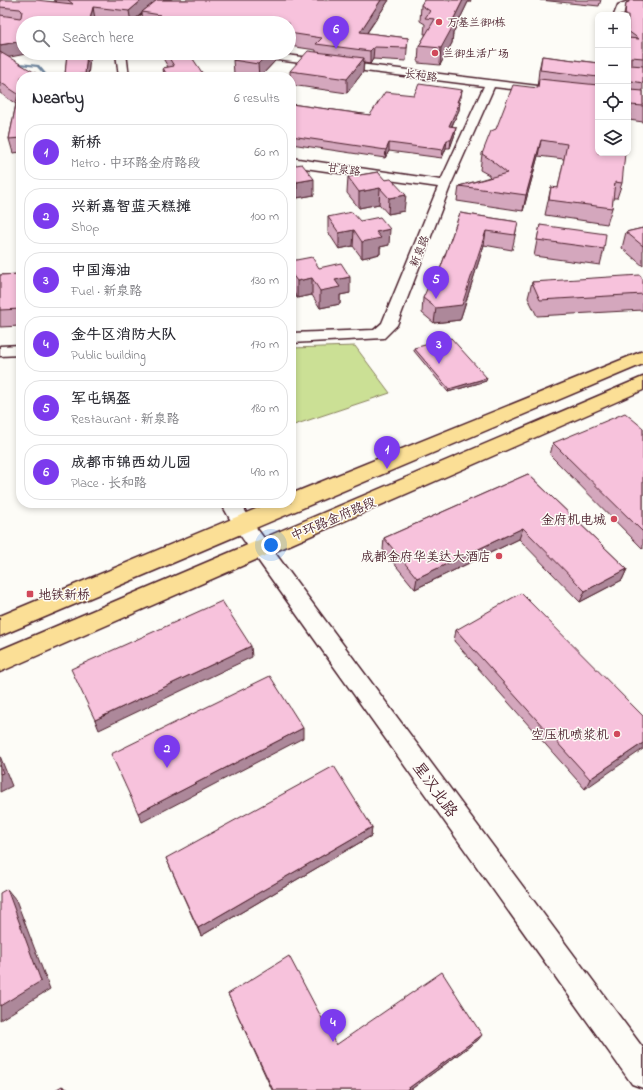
<!DOCTYPE html>
<meta charset="utf-8">
<style>
:root{--surface:#fff;--page:#f2f2f3;--text:#2b2b33;--muted:#7c7c81;--line:#e1e1e2;--accent:#7c3aed}
body{margin:0;font-family:"Indie Flower","LXGW WenKai TC",sans-serif;background:var(--page);color:var(--text)}
.controls{position:absolute;right:12px;top:12px;display:grid;overflow:hidden;border-radius:8px;box-shadow:0 2px 6px #0003}
.controls button{width:36px;height:36px;display:grid;place-items:center;padding:0;border:0;border-bottom:1px solid var(--line);background:var(--surface);color:var(--text);font:20px sans-serif}
.you{position:absolute;left:271px;top:545px;width:14px;height:14px;margin:-10px;border:3px solid #fff;border-radius:50%;background:#1a73e8;box-shadow:0 0 0 6px #1a73e833}
.badge{display:grid;place-items:center;width:26px;height:26px;border-radius:50%;background:var(--accent);color:#fff;font-size:13px;font-weight:700}
.pin{position:absolute;translate:-50% -33px;filter:drop-shadow(0 1px 2px #0008)}
.pin::after{content:'';position:absolute;top:21px;width:14px;height:12px;background:inherit;clip-path:polygon(0 0,100% 0,50% 100%)}
.list{margin:0;padding:0;list-style:none}
h2{display:flex;justify-content:space-between;align-items:center;height:52px;margin:0;padding:0 16px;font-size:17px}
h2 small{font-size:13px;font-weight:400;color:var(--muted)}
.list li{display:grid;grid-template-columns:26px 1fr auto;gap:12px;align-items:center;box-sizing:border-box;height:56px;margin:0 8px 8px;padding:0 8px;border:1px solid var(--line);border-radius:16px}
.list b{display:block;font-size:15px;white-space:nowrap}
.list p{margin:0;font-size:13px;white-space:nowrap;color:var(--muted)}
.list em{font-size:13px;font-style:normal;color:var(--muted)}
.icon{flex:none;width:22px;height:22px;fill:none;stroke:currentColor;stroke-width:2;stroke-linecap:round;stroke-linejoin:round}
.map{position:relative;flex:none;width:643px;height:1090px;overflow:hidden}
.search{position:absolute;background:var(--surface);box-shadow:0 2px 6px #0003;left:16px;top:16px;width:280px;height:44px;display:flex;align-items:center;gap:10px;box-sizing:border-box;padding:0 14px;border-radius:22px;color:var(--muted);font-size:15px}
.panel{position:absolute;background:var(--surface);box-shadow:0 2px 6px #0003;left:16px;top:72px;width:280px;height:436px;border-radius:16px}
.map>svg:first-child{display:block}
.green{fill:#cbe095;stroke:#8a8060}
.lines{fill:none;stroke-linecap:round;stroke-linejoin:round}
.stream{fill:#70869e;fill-rule:evenodd}
.minor-casing{stroke:#4a1f2b;stroke-width:3}
.major-casing{stroke:#4a1f2b;stroke-width:3}
.minor{fill:#fdfcf7;fill-rule:evenodd}
.major{fill:#fbdf96;fill-rule:evenodd}
.wall{fill:#d4a7bd;stroke:#4a1f2b}
.shaded-wall{fill:#ad889a;stroke:#4a1f2b}
.building{fill:#f7c2dc;stroke:#4a1f2b}
.poi-dot{fill:#d1495b;stroke:#fdfcf7;stroke-width:1.5}
.labels{text-anchor:middle;stroke-width:3;stroke-linejoin:round;paint-order:stroke}
.far-poi-label{font-size:11px;fill:#4a1f2b;stroke:#fdfcf7;text-anchor:start}
.far-street-label{font-size:11px;fill:#4a1f2b;stroke:#fdfcf7}
.street-label{font-size:13px;fill:#4a1f2b;stroke:#fdfcf7}
.poi-label{font-size:13px;fill:#4a1f2b;stroke:#fdfcf7;text-anchor:end}
.near-street-label{font-size:16px;fill:#4a1f2b;stroke:#fdfcf7}
</style>
<div class="map">
<svg width="643" height="1090" viewBox="0 0 643 1090">
<rect width="100%" height="100%" fill="#fdfcf7"/>
<filter id="ink" filterUnits="userSpaceOnUse"><feTurbulence type="fractalNoise" baseFrequency=".025" numOctaves="2"/><feDisplacementMap in="SourceGraphic" scale="8" xChannelSelector="R" yChannelSelector="G"/><feConvolveMatrix kernelMatrix="1 2 1 2 8 2 1 2 1" color-interpolation-filters="sRGB"/></filter>
<g filter="url(#ink)">
<path class="green" d="M 355,346 L 390,393 L 291,426 L 291,348 Z"/>
<g class="lines">
<path class="stream" d="M 10,62 L 39,65 L 49,77 L 46,77 L 37,67 L 10,64 L 0,66 L 0,64 Z"/>
<defs>
<g id="minor">
<path d="M 160,0 L 171,0 L 143,23 L 132,23 Z"/>
<path d="M 631,0 L 641,0 L 639,4 L 625,9 L 624,15 L 614,15 L 618,5 Z"/>
<path d="M 116,53 L 126,53 L 129,77 L 119,77 Z"/>
<path d="M 240,53 L 270,53 L 538,86 L 543,89 L 538,92 L 494,87 L 451,184 L 397,325 L 384,338 L 291,343 L 291,333 L 374,330 L 382,323 L 438,187 L 291,166 L 291,158 L 441,180 L 484,86 L 245,56 Z"/>
<path d="M 21,345 L 21,355 L 0,356 L 0,346 Z"/>
<path d="M 221,503 L 241,503 L 249,518 L 643,1048 L 643,1088 L 632,1084 L 235,528 Z"/>
</g>
<g id="major">
<path d="M 643,351 L 643,364 L 0,636 L 0,616 L 270,503 L 291,503 L 291,494 Z"/>
<path d="M 643,377 L 643,390 L 0,672 L 0,650 Z"/>
</g>
</defs>
<use href="#minor" class="minor-casing"/>
<use href="#major" class="major-casing"/>
<use href="#minor" class="minor"/>
<use href="#major" class="major"/>
</g>
<g class="wall">
<path d="M 0,0 L 57,2 L 54,0 L 389,0 L 367,33 L 408,38 L 406,61 L 373,59 L 370,64 L 364,63 L 363,72 L 347,93 L 291,85 L 291,77 L 290,77 L 290,71 L 316,52 L 316,50 L 289,46 L 289,23 L 143,23 L 142,13 L 131,23 L 95,19 L 94,23 L 23,23 L 9,57 L 21,77 L 21,152 L 13,153 L 9,139 L 16,104 L 0,93 Z"/>
<path d="M 424,0 L 471,0 L 470,2 L 468,2 L 453,33 L 452,43 L 440,65 L 418,63 L 419,46 L 426,34 L 424,34 L 425,24 L 420,21 L 421,5 Z"/>
<path d="M 540,0 L 601,0 L 599,6 Z"/>
<path d="M 629,0 L 643,0 L 643,122 L 629,120 L 628,129 L 628,15 L 624,15 L 626,3 L 628,2 Z"/>
<path d="M 67,53 L 90,53 L 88,77 L 65,77 L 65,75 Z"/>
<path d="M 163,53 L 189,53 L 204,77 L 164,77 L 163,68 L 168,67 L 164,60 Z"/>
<path d="M 542,56 L 598,63 L 598,153 L 622,183 L 617,198 L 613,198 L 612,208 L 607,224 L 545,215 L 551,187 L 558,188 L 564,159 L 538,156 L 523,211 L 457,201 L 459,186 L 490,177 L 489,176 L 489,175 L 480,170 L 482,154 L 496,129 L 537,88 L 539,70 Z"/>
<path d="M 233,60 L 275,61 L 260,77 L 252,77 L 234,74 Z"/>
<path d="M 414,95 L 461,97 L 459,102 L 460,102 L 459,110 L 452,126 L 456,127 L 455,134 L 450,148 L 446,148 L 442,158 L 389,151 L 385,158 L 291,144 L 291,104 L 370,115 Z"/>
<path d="M 291,158 L 314,195 L 297,198 L 291,189 Z"/>
<path d="M 378,172 L 404,211 L 388,214 L 379,204 L 359,208 L 347,193 L 348,177 Z"/>
<path d="M 460,213 L 518,222 L 512,250 L 484,245 L 460,320 L 434,323 L 422,313 L 423,298 L 437,278 Z"/>
<path d="M 328,217 L 360,221 L 389,245 L 380,247 L 380,254 L 362,258 L 353,246 L 339,249 L 328,232 Z"/>
<path d="M 540,225 L 604,249 L 600,265 L 534,256 Z"/>
<path d="M 643,228 L 643,266 L 622,248 L 626,232 Z"/>
<path d="M 291,261 L 319,268 L 350,293 L 340,295 L 340,304 L 320,308 L 312,295 L 297,298 L 291,288 Z"/>
<path d="M 21,269 L 21,326 L 0,327 L 0,275 L 20,274 Z"/>
<path d="M 643,280 L 643,310 L 537,316 L 528,298 L 532,282 Z"/>
<path d="M 414,348 L 486,381 L 448,392 L 414,351 Z"/>
<path d="M 643,428 L 643,549 L 550,455 L 553,443 Z"/>
<path d="M 528,474 L 627,569 L 622,580 L 580,602 L 519,539 L 415,589 L 383,550 L 384,538 Z"/>
<path d="M 456,630 L 643,716 L 585,789 L 454,641 Z"/>
<path d="M 372,827 L 371,836 L 201,936 L 166,858 Z"/>
<path d="M 228,994 L 336,1045 L 478,1040 L 410,1090 L 272,1090 Z"/>
</g>
<g class="shaded-wall">
<path d="M 142,0 L 158,0 L 142,12 L 142,13 L 131,23 L 129,11 Z"/>
<path d="M 381,0 L 389,0 L 359,44 L 360,32 Z"/>
<path d="M 463,0 L 468,0 L 468,2 L 453,33 L 452,43 L 440,65 L 441,48 L 450,26 Z"/>
<path d="M 93,7 L 95,19 L 94,23 L 89,23 Z"/>
<path d="M 23,41 L 23,53 L 31,53 L 0,59 L 0,45 Z"/>
<path d="M 374,47 L 373,59 L 370,64 L 370,51 Z"/>
<path d="M 87,53 L 90,53 L 90,55 L 88,77 L 86,77 L 85,74 Z"/>
<path d="M 269,53 L 275,53 L 275,61 L 260,77 L 259,77 L 258,64 Z"/>
<path d="M 364,58 L 363,72 L 347,93 L 347,79 Z"/>
<path d="M 203,74 L 204,77 L 195,77 L 195,75 Z"/>
<path d="M 462,90 L 461,97 L 456,110 L 457,102 Z"/>
<path d="M 460,102 L 459,110 L 448,134 L 449,126 Z"/>
<path d="M 456,127 L 455,134 L 450,148 L 451,140 Z"/>
<path d="M 447,140 L 446,148 L 442,158 L 443,150 Z"/>
<path d="M 541,140 L 538,156 L 523,211 L 526,195 Z"/>
<path d="M 389,143 L 389,151 L 385,158 L 386,150 Z"/>
<path d="M 314,179 L 314,195 L 297,198 L 297,182 Z"/>
<path d="M 380,188 L 379,204 L 359,208 L 359,192 Z"/>
<path d="M 406,195 L 404,211 L 388,214 L 389,198 Z"/>
<path d="M 390,229 L 389,245 L 380,247 L 380,254 L 362,258 L 362,242 L 376,232 Z"/>
<path d="M 354,230 L 353,246 L 339,249 L 339,233 Z"/>
<path d="M 486,231 L 484,245 L 460,320 L 434,323 L 436,308 Z"/>
<path d="M 350,277 L 350,293 L 340,295 L 340,304 L 320,308 L 320,291 L 335,280 Z"/>
<path d="M 312,278 L 312,295 L 297,298 L 297,281 Z"/>
<path d="M 487,378 L 486,381 L 448,392 L 449,389 Z"/>
<path d="M 523,528 L 519,539 L 415,589 L 417,578 Z"/>
<path d="M 627,569 L 622,580 L 580,602 L 585,591 Z"/>
<path d="M 251,646 L 252,657 L 99,730 L 95,720 Z"/>
<path d="M 303,728 L 303,738 L 142,822 L 138,813 Z"/>
<path d="M 643,743 L 643,749 L 585,789 L 590,779 Z"/>
<path d="M 0,756 L 12,786 L 0,792 Z"/>
<path d="M 372,827 L 371,836 L 201,936 L 198,928 Z"/>
<path d="M 7,889 L 16,900 L 50,989 L 0,1020 L 0,1006 Z"/>
<path d="M 482,1035 L 478,1040 L 410,1090 L 406,1090 Z"/>
<path d="M 62,1086 L 69,1090 L 63,1090 Z"/>
</g>
<g class="building">
<path d="M 0,0 L 36,0 L 73,4 L 68,0 L 142,0 L 129,11 L 93,7 L 89,23 L 23,23 L 23,41 L 0,45 L 0,15 L 20,18 L 21,17 L 22,11 L 20,9 L 0,7 Z"/>
<path d="M 157,0 L 381,0 L 360,32 L 408,38 L 407,48 L 374,47 L 370,51 L 316,44 L 322,38 L 289,33 L 289,23 L 163,23 L 152,22 L 160,15 L 142,12 Z"/>
<path d="M 424,0 L 463,0 L 450,26 L 453,26 L 441,48 L 419,46 L 435,19 L 425,18 L 430,11 L 421,5 Z"/>
<path d="M 629,0 L 643,0 L 643,58 L 631,57 L 631,65 L 643,66 L 643,83 L 632,81 L 630,83 L 631,90 L 643,91 L 643,106 L 631,105 L 628,129 L 628,38 L 639,39 L 628,31 L 628,15 L 625,15 L 626,3 L 629,2 Z"/>
<path d="M 308,51 L 364,58 L 347,79 L 290,71 Z"/>
<path d="M 0,52 L 42,77 L 21,77 L 21,138 L 9,139 L 18,94 L 0,82 Z"/>
<path d="M 67,53 L 87,53 L 85,74 L 65,75 Z"/>
<path d="M 166,53 L 189,53 L 203,74 L 195,75 L 197,77 L 168,77 L 163,68 L 174,66 Z"/>
<path d="M 241,53 L 269,53 L 258,64 L 233,60 Z"/>
<path d="M 542,56 L 598,63 L 598,77 L 540,70 Z"/>
<path d="M 539,79 L 598,85 L 598,153 L 625,153 L 622,183 L 615,182 L 612,208 L 549,200 L 551,187 L 558,188 L 567,144 L 541,140 L 526,195 L 459,186 L 507,173 L 492,161 L 493,161 L 482,154 L 491,131 L 496,129 L 513,85 L 538,88 Z"/>
<path d="M 419,84 L 462,90 L 457,102 L 460,102 L 449,126 L 456,127 L 451,140 L 447,140 L 443,150 L 389,143 L 386,150 L 291,136 L 291,104 L 370,115 L 385,92 L 414,95 Z"/>
<path d="M 291,158 L 296,165 L 302,164 L 314,179 L 297,182 L 291,174 Z"/>
<path d="M 378,172 L 385,180 L 391,179 L 406,195 L 389,198 L 380,188 L 359,192 L 348,177 Z"/>
<path d="M 352,212 L 360,221 L 380,217 L 390,229 L 376,232 L 381,238 L 362,242 L 354,230 L 339,233 L 328,217 Z"/>
<path d="M 460,213 L 518,222 L 515,235 L 486,231 L 462,305 L 436,308 L 423,298 L 432,278 L 437,278 Z"/>
<path d="M 540,225 L 606,234 L 604,249 L 537,240 Z"/>
<path d="M 643,228 L 643,246 L 626,232 Z"/>
<path d="M 312,257 L 319,268 L 341,263 L 350,277 L 335,280 L 340,287 L 320,291 L 312,278 L 297,281 L 291,273 L 291,261 Z"/>
<path d="M 21,269 L 21,309 L 0,310 L 0,275 L 20,274 Z"/>
<path d="M 640,275 L 643,280 L 643,294 L 540,300 L 532,282 Z"/>
<path d="M 451,338 L 487,378 L 449,389 L 414,348 Z"/>
<path d="M 625,413 L 643,428 L 643,532 L 553,443 Z"/>
<path d="M 528,474 L 627,569 L 585,591 L 523,528 L 417,578 L 384,538 Z"/>
<path d="M 521,593 L 643,716 L 643,743 L 590,779 L 456,630 Z"/>
<path d="M 222,601 L 251,646 L 95,720 L 71,669 Z"/>
<path d="M 270,676 L 303,728 L 138,813 L 111,754 Z"/>
<path d="M 0,765 L 3,773 L 0,774 Z"/>
<path d="M 334,766 L 372,827 L 198,928 L 166,858 Z"/>
<path d="M 7,889 L 41,981 L 0,1006 L 0,893 Z"/>
<path d="M 289,956 L 336,1045 L 442,972 L 482,1035 L 406,1090 L 273,1090 L 228,994 Z"/>
<path d="M 62,1086 L 63,1090 L 55,1090 Z"/>
</g>
</g>
<g class="poi-dot">
<circle cx="439" cy="22" r="4"/>
<circle cx="435" cy="53" r="4"/>
<circle cx="614" cy="519" r="4"/>
<circle cx="499" cy="556" r="4"/>
<rect x="26" y="590" width="8" height="8" rx="2"/>
<circle cx="617" cy="734" r="4"/>
</g>
<g class="labels">
<g class="far-poi-label">
<text x="447" y="26">万基兰御1栋</text>
<text x="443" y="57">兰御生活广场</text>
</g>
<g class="far-street-label">
<text transform="translate(421 75) rotate(7)" y="4">长和路</text>
<text transform="translate(344 169) rotate(8)" y="4">甘泉路</text>
<text transform="translate(419 251) rotate(-68)" y="4">新泉路</text>
</g>
<g class="street-label">
<text transform="translate(333 518) rotate(-23)" y="5">中环路金府路段</text>
</g>
<g class="poi-label">
<text x="606" y="524">金府机电城</text>
<text x="491" y="561">成都金府华美达大酒店</text>
<text x="38" y="599" text-anchor="start">地铁新桥</text>
<text x="609" y="739">空压机喷浆机</text>
</g>
<g class="near-street-label">
<text transform="translate(436 789) rotate(54)" y="6">星汉北路</text>
</g>
</g>
</svg>
<div class="controls">
<button>+</button>
<button>−</button>
<button><svg class="icon" aria-label="locate" viewBox="0 0 24 24"><circle cx="12" cy="12" r="6"/><path d="M12 2v4M12 18v4M2 12h4M18 12h4"/></svg></button>
<button><svg class="icon" aria-label="layers" viewBox="0 0 24 24"><path d="M12 4l9 5-9 5-9-5zM3 14l9 5 9-5"/></svg></button>
</div>
<div class="you"></div>
<div class="pin badge" style="left:387px;top:469px">1</div>
<div class="pin badge" style="left:167px;top:768px">2</div>
<div class="pin badge" style="left:439px;top:364px">3</div>
<div class="pin badge" style="left:333px;top:1042px">4</div>
<div class="pin badge" style="left:436px;top:299px">5</div>
<div class="pin badge" style="left:336px;top:49px">6</div>
<div class="search"><svg class="icon" aria-label="search" viewBox="0 0 24 24"><circle cx="10" cy="10" r="6"/><path d="M15 15l6 6"/></svg>Search here</div>
<section class="panel">
<h2>Nearby<small>6 results</small></h2>
<ul class="list">
<li><span class="badge">1</span><div><b>新桥</b><p>Metro · 中环路金府路段</p></div><em>60 m</em></li>
<li><span class="badge">2</span><div><b>兴新嘉智蓝天糕摊</b><p>Shop</p></div><em>100 m</em></li>
<li><span class="badge">3</span><div><b>中国海油</b><p>Fuel · 新泉路</p></div><em>130 m</em></li>
<li><span class="badge">4</span><div><b>金牛区消防大队</b><p>Public building</p></div><em>170 m</em></li>
<li><span class="badge">5</span><div><b>军屯锅盔</b><p>Restaurant · 新泉路</p></div><em>180 m</em></li>
<li><span class="badge">6</span><div><b>成都市锦西幼儿园</b><p>Place · 长和路</p></div><em>490 m</em></li>
</ul>
</section>
</div>
